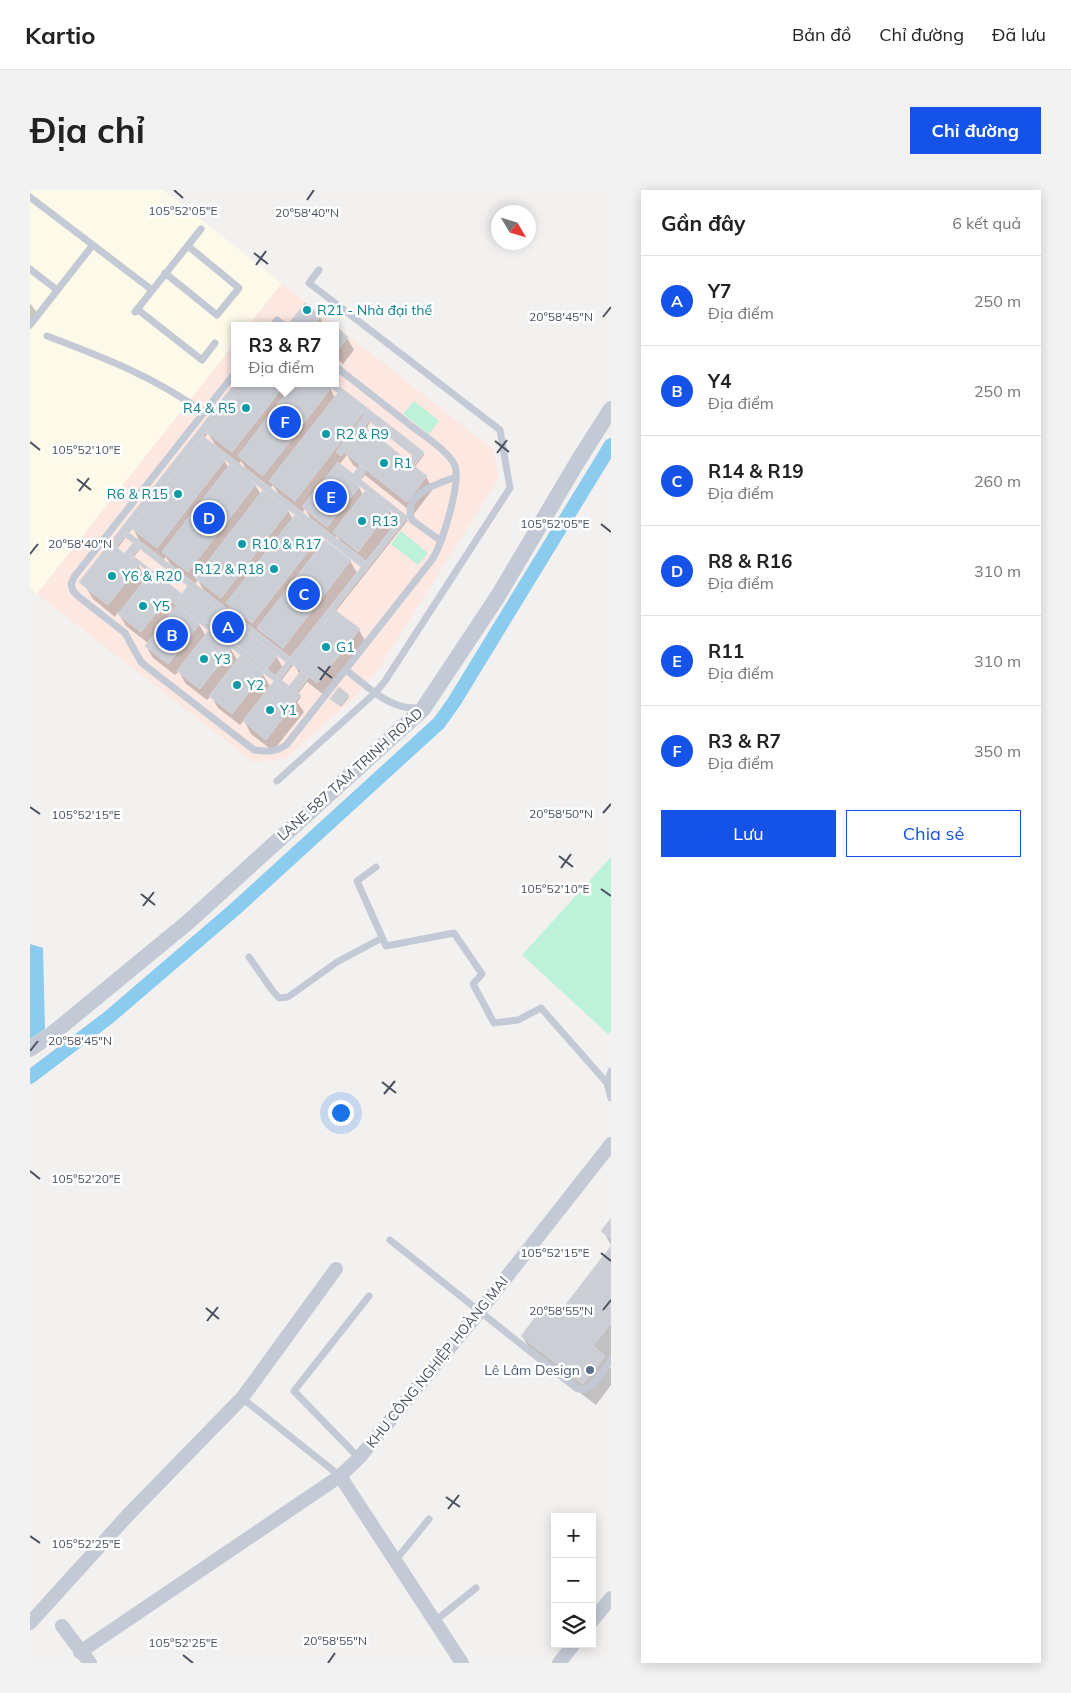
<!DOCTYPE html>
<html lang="vi">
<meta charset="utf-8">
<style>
:root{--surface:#fff;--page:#f2f2f2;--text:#222;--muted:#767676;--line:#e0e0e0;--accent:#1552e8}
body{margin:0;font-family:Mulish,sans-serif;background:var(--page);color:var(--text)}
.controls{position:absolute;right:15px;bottom:15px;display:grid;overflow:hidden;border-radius:0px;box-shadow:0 2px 12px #0003}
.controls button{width:45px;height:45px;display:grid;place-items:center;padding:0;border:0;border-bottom:1px solid var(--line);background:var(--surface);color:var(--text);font:25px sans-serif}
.compass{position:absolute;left:461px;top:15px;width:45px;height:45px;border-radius:50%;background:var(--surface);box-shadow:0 2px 12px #0003;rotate:128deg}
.you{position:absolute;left:310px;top:922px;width:18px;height:18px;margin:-12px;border:4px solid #fff;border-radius:50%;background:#1a73e8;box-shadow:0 0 0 8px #1a73e833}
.badge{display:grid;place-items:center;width:32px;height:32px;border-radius:50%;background:var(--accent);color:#fff;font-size:16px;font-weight:700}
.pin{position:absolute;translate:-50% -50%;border:2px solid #fff;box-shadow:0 1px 5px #0006}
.popup{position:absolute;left:201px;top:132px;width:108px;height:65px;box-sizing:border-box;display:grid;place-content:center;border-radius:0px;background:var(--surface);filter:drop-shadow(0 1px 4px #0005);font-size:16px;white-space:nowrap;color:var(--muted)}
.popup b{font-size:19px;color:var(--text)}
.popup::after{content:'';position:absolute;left:50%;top:100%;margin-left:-10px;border:10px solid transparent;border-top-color:var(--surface)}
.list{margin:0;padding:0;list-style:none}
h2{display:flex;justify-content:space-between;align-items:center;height:65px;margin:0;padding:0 20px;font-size:21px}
h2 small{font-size:16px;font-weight:400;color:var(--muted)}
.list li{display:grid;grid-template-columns:32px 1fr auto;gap:15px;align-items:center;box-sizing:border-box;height:90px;padding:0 20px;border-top:1px solid var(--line)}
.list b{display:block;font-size:19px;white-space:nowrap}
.list p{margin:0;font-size:16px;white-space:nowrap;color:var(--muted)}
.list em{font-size:16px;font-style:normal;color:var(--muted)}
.actions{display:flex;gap:10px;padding:15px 20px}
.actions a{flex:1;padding:11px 0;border:1px solid var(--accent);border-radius:0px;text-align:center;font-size:18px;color:var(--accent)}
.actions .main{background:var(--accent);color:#fff}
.icon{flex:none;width:28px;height:28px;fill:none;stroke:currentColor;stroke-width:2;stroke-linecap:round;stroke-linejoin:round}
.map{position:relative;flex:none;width:581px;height:1473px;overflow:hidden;border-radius:0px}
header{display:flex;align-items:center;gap:30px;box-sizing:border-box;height:70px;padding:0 25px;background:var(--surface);border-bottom:1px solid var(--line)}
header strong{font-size:24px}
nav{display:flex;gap:28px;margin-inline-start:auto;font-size:18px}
.intro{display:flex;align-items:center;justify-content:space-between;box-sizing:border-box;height:120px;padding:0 30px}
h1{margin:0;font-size:35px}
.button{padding:12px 22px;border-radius:0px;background:var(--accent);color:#fff;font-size:18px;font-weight:700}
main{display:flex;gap:30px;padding:0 30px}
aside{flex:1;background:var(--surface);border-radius:0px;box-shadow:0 2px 12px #0003}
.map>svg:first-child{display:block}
.commercial{fill:#fdfaea}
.medical{fill:#fce7e1}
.green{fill:#bef1d9}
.water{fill:#8acbee}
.shadow{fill:#0003;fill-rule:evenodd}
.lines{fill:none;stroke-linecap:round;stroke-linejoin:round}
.canal{stroke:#8acbee;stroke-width:14}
.building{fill:#ccced6;stroke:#d4d5dc}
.service{stroke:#c4cad5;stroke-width:7}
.minor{stroke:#c4cad5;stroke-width:14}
.tertiary{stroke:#c4cad5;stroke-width:16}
.ticks{fill:none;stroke:#48505e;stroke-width:2}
.culture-dot{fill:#0f9aa8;stroke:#fff;stroke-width:2}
.service-dot{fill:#5c6f8a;stroke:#fff;stroke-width:2}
.labels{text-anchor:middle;stroke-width:5;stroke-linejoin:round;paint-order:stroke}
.culture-label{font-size:14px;fill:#0d838f;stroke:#fff;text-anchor:start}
.street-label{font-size:14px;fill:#48505e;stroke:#fff}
.service-label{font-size:14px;fill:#4e5e75;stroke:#fff;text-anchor:end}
.ticks-label{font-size:12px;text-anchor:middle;fill:#48505e;stroke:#fff;stroke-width:5;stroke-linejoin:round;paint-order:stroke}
</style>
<header>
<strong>Kartio</strong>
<nav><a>Bản đồ</a><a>Chỉ đường</a><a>Đã lưu</a></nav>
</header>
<div class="intro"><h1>Địa chỉ</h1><a class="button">Chỉ đường</a></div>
<main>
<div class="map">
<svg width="581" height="1473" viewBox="0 0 581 1473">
<rect width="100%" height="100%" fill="#f3f1f0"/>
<path class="commercial" d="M 0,0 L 133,0 L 252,93 L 218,136 L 205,136 L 205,153 L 7,404 L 0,398 Z"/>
<path class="medical" d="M 252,93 L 464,260 L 469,288 L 348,480 L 325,507 L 255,569 L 223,572 L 7,404 L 205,153 L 205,193 L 305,193 L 305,136 L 218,136 Z"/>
<g class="green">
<path d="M 384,211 L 409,231 L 399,244 L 373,224 Z"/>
<path d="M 371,341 L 398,363 L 388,375 L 361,354 Z"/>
<path d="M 581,667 L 581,841 L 578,844 L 492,765 Z"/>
</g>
<path class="water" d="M 0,754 L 13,758 L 15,839 L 0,849 Z"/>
<g class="shadow">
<path d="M 0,113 L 8,124 L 0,133 Z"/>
<path d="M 290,127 L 292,131 L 289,136 L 264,136 L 262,132 Z"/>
<path d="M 305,138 L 317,148 L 324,160 L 313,174 L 305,167 Z"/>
<path d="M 206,193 L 304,193 L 393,263 L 394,265 L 384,278 L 396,287 L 403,299 L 384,324 L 335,285 L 330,291 L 378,330 L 306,421 L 329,440 L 336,452 L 294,505 L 277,492 L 268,504 L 271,507 L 267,512 L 274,522 L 243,561 L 221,544 L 214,530 L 210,535 L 188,518 L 181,506 L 177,510 L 155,493 L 149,481 L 145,485 L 123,468 L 116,456 L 118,453 L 96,436 L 88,422 L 85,427 L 63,409 L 57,399 L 50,392 ZM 299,196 L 309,204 L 305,208 ZM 340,232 L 383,266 L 382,276 L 336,240 ZM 178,243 L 187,258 L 174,248 ZM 317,265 L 323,275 L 328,279 L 323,286 L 309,275 ZM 193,269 L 201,275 L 199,278 ZM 211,271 L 218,282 L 208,275 ZM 224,293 L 234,301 L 231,305 ZM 327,294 L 337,301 L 333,305 ZM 243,295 L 250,306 L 240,299 ZM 358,318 L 371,328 L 367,333 ZM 257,319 L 266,324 L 266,328 L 263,329 ZM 275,319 L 282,331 L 272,323 ZM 103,338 L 111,354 L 98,344 ZM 290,343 L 336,380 L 335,382 L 331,379 L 327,383 L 319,369 L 294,354 L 289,344 ZM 307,346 L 312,354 L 305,349 ZM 96,347 L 104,354 L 95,365 L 87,359 ZM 110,359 L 159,397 L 152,406 L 104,367 ZM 136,367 L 142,377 L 133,370 ZM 107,373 L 121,383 L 116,389 ZM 168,390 L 175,403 L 164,395 ZM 200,417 L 206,427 L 197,420 ZM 167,431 L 180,441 L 176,446 ZM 199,456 L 212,466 L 208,471 ZM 245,464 L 257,473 L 253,478 ZM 264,474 L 270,485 L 259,498 L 251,491 ZM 231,481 L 245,492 L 241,498 Z"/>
<path d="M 318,505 L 319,507 L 311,517 L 303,510 Z"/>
<path d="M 581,1030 L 581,1055 L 573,1041 Z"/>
<path d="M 581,1058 L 581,1170 L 578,1174 L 581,1179 L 581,1195 L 566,1215 L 505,1168 L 492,1146 L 527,1129 Z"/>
</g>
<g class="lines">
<path class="canal" d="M 0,887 L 78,828 L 204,720 L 409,533 L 424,512 L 581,255"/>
</g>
<g class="building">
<path d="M 275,113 L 291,126 L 283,136 L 265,136 L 260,132 Z"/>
<path d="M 305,136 L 318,147 L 306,162 L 305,161 Z"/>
<path d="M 205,193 L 214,193 L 55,397 L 49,392 Z"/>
<path d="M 214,193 L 256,193 L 202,262 L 176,242 Z"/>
<path d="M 264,193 L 295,193 L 301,198 L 233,286 L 208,266 Z"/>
<path d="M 295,193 L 305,193 L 394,262 L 384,276 L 378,271 L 382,265 L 339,231 L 311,266 L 306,262 L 335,224 Z"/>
<path d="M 308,203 L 333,223 L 265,311 L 239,291 Z"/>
<path d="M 335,237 L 397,286 L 377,312 L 315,263 Z"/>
<path d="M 173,246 L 336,371 L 331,377 L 170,250 Z"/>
<path d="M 170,250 L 195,270 L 127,358 L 101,338 Z"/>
<path d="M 308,272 L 323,284 L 330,275 L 336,280 L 330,289 L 378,327 L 250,489 L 246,485 L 370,328 L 305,276 Z"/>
<path d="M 200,274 L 226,294 L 158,382 L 132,362 Z"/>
<path d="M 305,276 L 330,296 L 297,337 L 272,317 Z"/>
<path d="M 233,300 L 259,320 L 191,408 L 165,388 Z"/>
<path d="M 335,301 L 360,320 L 328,362 L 303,342 Z"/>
<path d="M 265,325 L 291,345 L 222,433 L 196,413 Z"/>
<path d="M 98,342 L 260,467 L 256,472 L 94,346 Z"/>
<path d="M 295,350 L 321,370 L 253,458 L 227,438 Z"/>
<path d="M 103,353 L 109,358 L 101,368 L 95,363 Z"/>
<path d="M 86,357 L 109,375 L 78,415 L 55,397 Z"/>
<path d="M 103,366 L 152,404 L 148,409 L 237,479 L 234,483 L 137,408 L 143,401 L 101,368 Z"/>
<path d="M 120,383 L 143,401 L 111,442 L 88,424 Z"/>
<path d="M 158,396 L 247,466 L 237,479 L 148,409 Z"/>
<path d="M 147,415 L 170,433 L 138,474 L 115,456 Z"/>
<path d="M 305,420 L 330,439 L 287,493 L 262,474 Z"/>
<path d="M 179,440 L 202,458 L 170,499 L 147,481 Z"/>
<path d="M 211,465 L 234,483 L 202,524 L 179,506 Z"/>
<path d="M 237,479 L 259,496 L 271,481 L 279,487 L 267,502 L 271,505 L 267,509 L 234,483 Z"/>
<path d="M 244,491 L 267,509 L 236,550 L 213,531 Z"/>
<path d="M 309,497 L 319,505 L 310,516 L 300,509 Z"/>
<path d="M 581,1028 L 581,1049 L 571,1041 Z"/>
<path d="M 581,1056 L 581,1133 L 563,1156 L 575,1166 L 553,1194 L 491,1146 L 513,1117 L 526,1127 Z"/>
</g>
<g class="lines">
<g class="service">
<path d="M 0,7 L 122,100"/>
<path d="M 0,79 L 27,100"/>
<path d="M 135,83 L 187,125 L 209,98 L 158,56"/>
<path d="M 107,119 L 172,170 L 185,153"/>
<path d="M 105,122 L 171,39"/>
<path d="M 0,135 L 62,56"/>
<path d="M 243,136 L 247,130 L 254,136"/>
<path d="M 17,146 C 72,167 126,187 174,223"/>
<path d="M 205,183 L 44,387 L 41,394 L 43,401 L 49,407 L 95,443 L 111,472 L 117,477 L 224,560 C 237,562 248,562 257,554 L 401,371 C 412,356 431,293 425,276 C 420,262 393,245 380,235 C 355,215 330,196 305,176"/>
<path d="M 411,351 L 382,330 C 371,304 409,293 426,287"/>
<path d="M 316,480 C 333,493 352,512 374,517 C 379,518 385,518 390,518"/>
<path d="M 247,591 L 345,503 L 355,491 L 480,298 L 470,240 L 279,93 L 289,80"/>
<path d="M 346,677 L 327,691 L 356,756 L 424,743 L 452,784 L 443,794 L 464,833 L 488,830 L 511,818 L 577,893"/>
<path d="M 219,767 L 242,800 L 249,808 L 258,807 L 307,772 L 352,748"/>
<path d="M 581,881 L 577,893 L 581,908"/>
<path d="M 360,1050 L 546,1198 C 561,1205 573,1180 581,1170"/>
<path d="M 212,1208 L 310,1286"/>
<path d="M 329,1268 L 264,1201 L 339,1106"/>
<path d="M 365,1371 L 399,1329"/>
<path d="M 405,1431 L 446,1398"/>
</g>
<g class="minor">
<path d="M 310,1286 L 432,1473"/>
<path d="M 562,1431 L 581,1408"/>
<path d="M 0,1433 L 98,1325 L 212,1208 L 306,1079"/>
<path d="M 32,1436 L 60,1473"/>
<path d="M 50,1462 L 310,1286 L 329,1268 L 449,1122 L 581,954"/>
<path d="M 529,1473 L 544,1454"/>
</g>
<path class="tertiary" d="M 0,859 L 22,844 L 157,733 L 393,519 L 468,406 L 548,271 L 581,219"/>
</g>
<path class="ticks" d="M 144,0 L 153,8M 277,10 L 284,0M 224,63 L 238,74M 226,75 L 236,61M 573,127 L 581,117M 465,251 L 479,262M 0,252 L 10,260M 467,263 L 477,250M 47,289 L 61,300M 49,301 L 59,288M 571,334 L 581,342M 0,364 L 8,354M 288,477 L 302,488M 290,490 L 300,476M 0,617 L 10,624M 573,623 L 581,614M 529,666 L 543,677M 531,678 L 541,664M 571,699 L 581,706M 111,704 L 125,715M 113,716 L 124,702M 0,861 L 8,851M 352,892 L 366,903M 354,904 L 365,891M 0,981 L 10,989M 571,1063 L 581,1071M 176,1118 L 189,1129M 573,1120 L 581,1110M 177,1131 L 188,1117M 416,1307 L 430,1317M 418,1319 L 429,1305M 0,1346 L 10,1353M 153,1465 L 163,1473M 298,1473 L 305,1463"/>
<g class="culture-dot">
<circle cx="277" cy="120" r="5"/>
<circle cx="216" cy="218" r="5"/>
<circle cx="296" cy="244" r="5"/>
<circle cx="354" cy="273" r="5"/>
<circle cx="148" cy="304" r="5"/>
<circle cx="332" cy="331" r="5"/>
<circle cx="212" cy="354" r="5"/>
<circle cx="244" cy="379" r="5"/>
<circle cx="82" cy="386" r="5"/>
<circle cx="113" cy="416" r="5"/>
<circle cx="296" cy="457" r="5"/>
<circle cx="174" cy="469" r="5"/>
<circle cx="207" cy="495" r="5"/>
<circle cx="240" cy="520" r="5"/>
</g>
<circle class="service-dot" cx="560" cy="1180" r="5"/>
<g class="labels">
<g class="culture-label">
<text x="287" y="125">R21 - Nhà đại thể</text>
<text x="206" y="223" text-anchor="end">R4 &amp; R5</text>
<text x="306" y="249">R2 &amp; R9</text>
<text x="364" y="278">R1</text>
<text x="138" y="309" text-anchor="end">R6 &amp; R15</text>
<text x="342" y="336">R13</text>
<text x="222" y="359">R10 &amp; R17</text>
<text x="234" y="384" text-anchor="end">R12 &amp; R18</text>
<text x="92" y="391">Y6 &amp; R20</text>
<text x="123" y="421">Y5</text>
<text x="306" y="462">G1</text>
<text x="184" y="474">Y3</text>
<text x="217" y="500">Y2</text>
<text x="250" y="525">Y1</text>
</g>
<g class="street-label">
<text transform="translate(320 584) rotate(-42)" y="5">LANE 587 TAM TRINH ROAD</text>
<text transform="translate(407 1172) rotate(-51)" y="5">KHU CÔNG NGHIỆP HOÀNG MAI</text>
</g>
<g class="service-label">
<text x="550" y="1185">Lê Lâm Design</text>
</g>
</g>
<g class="ticks-label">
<text x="153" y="25">105°52'05"E</text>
<text x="277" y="27">20°58'40"N</text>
<text x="531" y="131">20°58'45"N</text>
<text x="56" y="264">105°52'10"E</text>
<text x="525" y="338">105°52'05"E</text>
<text x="50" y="358">20°58'40"N</text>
<text x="531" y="628">20°58'50"N</text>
<text x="56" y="629">105°52'15"E</text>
<text x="525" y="703">105°52'10"E</text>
<text x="50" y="855">20°58'45"N</text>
<text x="56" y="993">105°52'20"E</text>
<text x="525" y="1067">105°52'15"E</text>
<text x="531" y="1125">20°58'55"N</text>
<text x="56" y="1358">105°52'25"E</text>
<text x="305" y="1455">20°58'55"N</text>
<text x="153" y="1457">105°52'25"E</text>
</g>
</svg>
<div class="controls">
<button>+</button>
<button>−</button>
<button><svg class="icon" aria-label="layers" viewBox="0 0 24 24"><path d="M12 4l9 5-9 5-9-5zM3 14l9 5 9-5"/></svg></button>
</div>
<svg class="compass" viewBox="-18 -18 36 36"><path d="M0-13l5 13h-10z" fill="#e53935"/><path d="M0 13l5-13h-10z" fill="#767676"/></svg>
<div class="you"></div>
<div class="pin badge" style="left:198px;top:437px">A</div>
<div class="pin badge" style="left:142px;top:445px">B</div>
<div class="pin badge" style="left:274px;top:404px">C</div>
<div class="pin badge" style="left:179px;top:328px">D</div>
<div class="pin badge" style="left:301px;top:307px">E</div>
<div class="pin badge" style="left:255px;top:232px">F</div>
<div class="popup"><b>R3 &amp; R7</b>Địa điểm</div>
</div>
<aside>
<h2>Gần đây<small>6 kết quả</small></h2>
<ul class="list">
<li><span class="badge">A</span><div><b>Y7</b><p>Địa điểm</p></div><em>250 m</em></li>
<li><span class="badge">B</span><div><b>Y4</b><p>Địa điểm</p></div><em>250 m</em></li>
<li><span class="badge">C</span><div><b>R14 &amp; R19</b><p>Địa điểm</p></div><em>260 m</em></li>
<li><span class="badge">D</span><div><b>R8 &amp; R16</b><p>Địa điểm</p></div><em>310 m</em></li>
<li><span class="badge">E</span><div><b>R11</b><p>Địa điểm</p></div><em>310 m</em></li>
<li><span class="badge">F</span><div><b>R3 &amp; R7</b><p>Địa điểm</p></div><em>350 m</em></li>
</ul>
<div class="actions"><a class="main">Lưu</a><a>Chia sẻ</a></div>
</aside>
</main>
